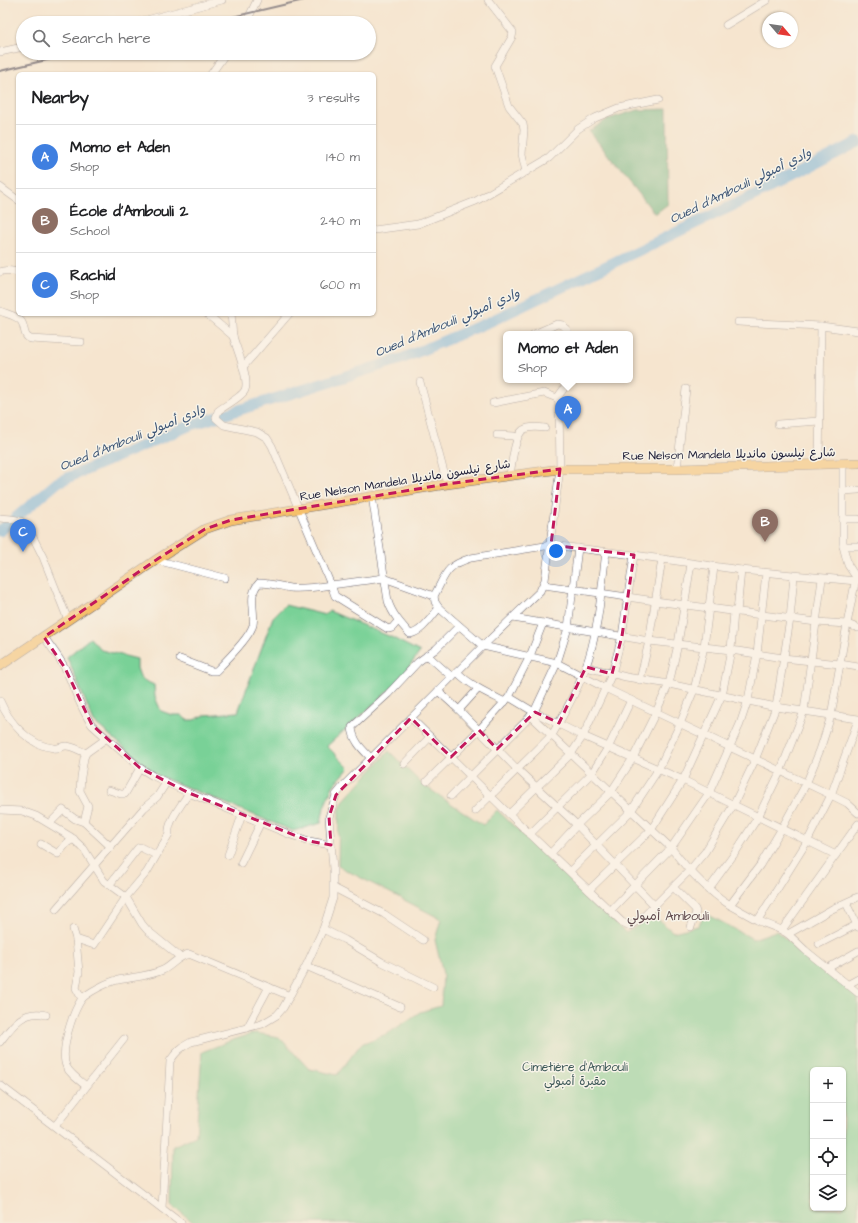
<!DOCTYPE html>
<meta charset="utf-8">
<style>
:root{--surface:#fff;--page:#f2f2f2;--text:#202124;--muted:#757577;--line:#e0e0e0;--accent:#0b8043}
body{margin:0;font-family:"Architects Daughter","Playpen Sans Arabic",sans-serif;background:var(--page);color:var(--text)}
.controls{position:absolute;right:12px;bottom:12px;display:grid;overflow:hidden;border-radius:6px;box-shadow:0 1px 3px #0004}
.controls button{width:36px;height:36px;display:grid;place-items:center;padding:0;border:0;border-bottom:1px solid var(--line);background:var(--surface);color:var(--text);font:20px sans-serif}
.compass{position:absolute;left:762px;top:12px;width:36px;height:36px;border-radius:50%;background:var(--surface);box-shadow:0 1px 3px #0004;rotate:119deg}
.you{position:absolute;left:556px;top:551px;width:14px;height:14px;margin:-10px;border:3px solid #fff;border-radius:50%;background:#1a73e8;box-shadow:0 0 0 6px #1a73e833}
.badge{display:grid;place-items:center;width:26px;height:26px;border-radius:50%;background:var(--accent);color:#fff;font-size:13px;font-weight:700}
.pin{position:absolute;translate:-50% -33px;filter:drop-shadow(0 1px 2px #0008)}
.pin::after{content:'';position:absolute;top:21px;width:14px;height:12px;background:inherit;clip-path:polygon(0 0,100% 0,50% 100%)}
.popup{position:absolute;left:503px;top:331px;width:130px;height:52px;box-sizing:border-box;display:grid;place-content:center;border-radius:6px;background:var(--surface);filter:drop-shadow(0 1px 3px #0005);font-size:13px;white-space:nowrap;color:var(--muted)}
.popup b{font-size:15px;color:var(--text)}
.popup::after{content:'';position:absolute;left:50%;top:100%;margin-left:-8px;border:8px solid transparent;border-top-color:var(--surface)}
.list{margin:0;padding:0;list-style:none}
h2{display:flex;justify-content:space-between;align-items:center;height:52px;margin:0;padding:0 16px;font-size:17px}
h2 small{font-size:13px;font-weight:400;color:var(--muted)}
.list li{display:grid;grid-template-columns:26px 1fr auto;gap:12px;align-items:center;box-sizing:border-box;height:64px;padding:0 16px;border-top:1px solid var(--line)}
.list b{display:block;font-size:15px;white-space:nowrap}
.list p{margin:0;font-size:13px;white-space:nowrap;color:var(--muted)}
.list em{font-size:13px;font-style:normal;color:var(--muted)}
.icon{flex:none;width:22px;height:22px;fill:none;stroke:currentColor;stroke-width:2;stroke-linecap:round;stroke-linejoin:round}
.map{position:relative;flex:none;width:858px;height:1223px;overflow:hidden}
.search{position:absolute;background:var(--surface);box-shadow:0 1px 3px #0004;left:16px;top:16px;width:360px;height:44px;display:flex;align-items:center;gap:10px;box-sizing:border-box;padding:0 14px;border-radius:22px;color:var(--muted);font-size:15px}
.panel{position:absolute;background:var(--surface);box-shadow:0 1px 3px #0004;left:16px;top:72px;width:360px;height:244px;border-radius:6px}
.map>svg:first-child{display:block}
.green{fill:#79d197;stroke:#4e7a69;fill-rule:evenodd}
.forest{fill:#62b380;stroke:#426a5e}
.lines{fill:none;stroke-linecap:round;stroke-linejoin:round}
.river{stroke:#6ab1e1;stroke-width:11}
.minor-casing{stroke:#6c666f;stroke-width:8}
.major-casing{stroke:#6c666f;stroke-width:10}
.minor{stroke:#fff;stroke-width:7}
.major{stroke:#f6c06b;stroke-width:9}
.rail{stroke:#22223b;stroke-width:2}
.marked{fill:none;stroke:#c2185b;stroke-width:3;stroke-dasharray:8 5;stroke-linejoin:round}
.labels{text-anchor:middle;stroke-width:3;stroke-linejoin:round;paint-order:stroke}
.street-label{font-size:12px;fill:#22223b;stroke:#f7f3e8}
.park-label{font-size:12px;fill:#3c5757;stroke:#f7f3e8}
.water-label{font-size:13px;font-style:italic;fill:#3b5475;stroke:#f7f3e8}
.neighbourhood-label{font-size:13px;fill:#614b4e;stroke:#f7f3e8}
</style>
<div class="map">
<svg width="858" height="1223" viewBox="0 0 858 1223">
<rect width="100%" height="100%" fill="#f7f3e8"/>
<filter id="ink" filterUnits="userSpaceOnUse"><feTurbulence type="fractalNoise" baseFrequency=".025" numOctaves="2"/><feDisplacementMap in="SourceGraphic" scale="8" xChannelSelector="R" yChannelSelector="G"/><feConvolveMatrix kernelMatrix="1 2 1 2 8 2 1 2 1" color-interpolation-filters="sRGB"/></filter>
<filter id="wash" filterUnits="userSpaceOnUse"><feTurbulence type="fractalNoise" baseFrequency=".012" numOctaves="4" result="noise"/><feDisplacementMap in="SourceGraphic" scale="16" xChannelSelector="R" yChannelSelector="G"/><feGaussianBlur stdDeviation="0.9" result="paint"/><feColorMatrix in="noise" values="0 0 0 0 0 0 0 0 0 0 0 0 0 0 0 0 0 1.4 0 .05"/><feComposite in="paint" operator="in"/></filter>
<g filter="url(#wash)">
<rect width="100%" height="100%" fill="#f5e5cf"/>
<g class="green">
<path d="M 285,605 L 325,615 L 329,611 L 391,637 L 420,652 L 395,685 L 327,746 L 349,768 L 333,786 L 324,807 L 321,823 L 293,831 L 157,775 L 94,722 L 67,657 L 90,638 L 101,650 L 137,659 L 137,668 L 141,679 L 154,685 L 155,697 L 161,711 L 172,715 L 181,715 L 187,720 L 194,720 L 205,715 L 238,712 L 273,617 Z"/>
<path d="M 389,751 L 422,784 L 483,825 L 497,810 L 626,933 L 653,915 L 673,932 L 698,926 L 705,913 L 753,939 L 776,931 L 858,996 L 858,1223 L 194,1223 L 172,1205 L 173,1146 L 196,1136 L 202,1052 L 230,1041 L 255,1033 L 279,1037 L 309,1069 L 337,1075 L 361,1044 L 389,1033 L 420,1012 L 441,1006 L 443,974 L 435,940 L 441,919 L 338,866 L 339,811 L 344,800 ZM 813,1070 L 843,1070 L 843,1208 L 813,1208 Z"/>
</g>
<path class="forest" d="M 667,109 L 668,204 L 655,214 L 589,131 L 608,119 L 637,110 Z"/>
<g class="lines">
<path class="river" d="M 0,531 L 58,482 L 191,425 L 401,359 L 489,322 L 759,193 L 858,142"/>
</g>
</g>
<g filter="url(#ink)">
<g class="lines">
<defs>
<g id="minor">
<path d="M 488,0 L 513,32 L 512,37 L 495,66 L 509,106 L 523,124 L 524,130 L 522,154 L 526,172"/>
<path d="M 135,23 L 222,0"/>
<path d="M 246,23 L 257,0"/>
<path d="M 726,25 L 767,0"/>
<path d="M 0,52 L 23,47"/>
<path d="M 211,74 L 226,53"/>
<path d="M 0,187 L 18,200"/>
<path d="M 374,230 L 418,224 L 476,201 L 549,158 L 578,129 L 595,118 L 619,108 L 658,100"/>
<path d="M 0,272 C 6,269 12,271 18,272"/>
<path d="M 0,311 C 6,314 16,315 21,321 C 26,327 22,336 31,339 L 81,342"/>
<path d="M 207,314 L 233,336"/>
<path d="M 231,314 C 232,321 232,329 233,336 C 236,348 250,379 245,390 C 242,397 224,406 218,411 L 216,418 L 224,425 L 257,432 L 267,438 L 272,446 L 331,585 L 384,578 L 434,596"/>
<path d="M 738,322 L 821,326 L 858,331"/>
<path d="M 534,334 L 557,324 L 563,325 L 567,330 L 568,334"/>
<path d="M 243,367 L 289,314"/>
<path d="M 420,382 L 447,484"/>
<path d="M 557,398 L 568,383 L 568,380"/>
<path d="M 778,424 L 819,421"/>
<path d="M 497,435 L 514,436 L 516,439"/>
<path d="M 843,464 L 843,546 L 848,565 L 858,580"/>
<path d="M 819,465 L 821,326"/>
<path d="M 677,469 L 686,389"/>
<path d="M 510,475 C 512,464 514,437 523,430 C 529,426 538,427 545,428"/>
<path d="M 843,491 L 858,490"/>
<path d="M 372,496 L 388,601 C 392,614 401,624 410,634 C 422,632 431,617 439,608"/>
<path d="M 0,518 C 10,519 21,518 28,527 L 43,557 L 68,620"/>
<path d="M 843,519 L 858,519"/>
<path d="M 843,546 L 858,546"/>
<path d="M 156,560 L 225,578"/>
<path d="M 856,581 L 741,570 L 634,555 L 551,545 L 471,558 C 445,566 446,574 434,596 L 435,602 L 439,608 L 483,646 L 557,663 L 605,688 L 831,795 L 847,803 L 858,813"/>
<path d="M 544,585 L 655,601 L 816,622 L 847,624 L 858,628"/>
<path d="M 737,612 L 741,570"/>
<path d="M 513,618 L 649,641 L 731,650 L 783,658 L 840,664 L 858,667"/>
<path d="M 44,637 C 51,647 59,657 65,668 C 74,687 80,708 92,725 L 140,768 L 153,776 L 189,793 L 291,835 L 309,841 L 331,845"/>
<path d="M 427,655 L 452,677"/>
<path d="M 180,659 L 211,671 L 216,671 C 225,662 250,637 253,625 C 256,610 247,596 259,583 C 270,583 280,586 290,588 C 304,589 318,587 331,585 L 335,596 L 340,599 L 388,629 L 392,628 L 398,621"/>
<path d="M 586,667 L 626,677 L 669,684 L 776,707 L 858,719"/>
<path d="M 457,672 C 471,686 487,693 505,702"/>
<path d="M 640,680 L 649,641 L 662,559"/>
<path d="M 438,691 L 459,710 L 517,769 L 577,825 L 655,906"/>
<path d="M 509,697 L 534,712 L 583,736 L 683,780 L 836,855"/>
<path d="M 0,701 C 9,722 29,746 54,748 C 58,749 62,746 66,746 C 73,746 80,751 86,753"/>
<path d="M 459,710 L 478,689"/>
<path d="M 531,716 L 671,848 C 688,870 706,890 730,905 C 739,910 748,915 757,920 C 767,925 778,927 788,934 L 832,909 L 858,897"/>
<path d="M 411,718 L 509,814 L 622,922 L 630,926 L 644,916 L 689,871 L 705,852 L 734,804 L 755,760 L 776,707 L 790,619 L 794,576"/>
<path d="M 107,738 L 86,753 L 84,758 L 81,777 L 80,791 L 88,806 L 84,822 L 111,847"/>
<path d="M 371,758 C 362,749 353,741 352,727 L 388,694 L 418,662 L 436,649 L 459,626"/>
<path d="M 404,764 L 430,737"/>
<path d="M 427,781 L 479,730 L 509,697 L 530,656 L 543,623"/>
<path d="M 109,790 L 121,794 L 125,794 L 140,768"/>
<path d="M 451,796 L 527,720 L 534,712 L 557,663 L 568,628 L 578,548"/>
<path d="M 0,810 L 22,811 L 36,816 L 71,837 L 84,849 L 104,881 L 126,897 L 142,924 L 147,930 L 180,957"/>
<path d="M 475,811 L 552,735 C 564,714 577,692 585,669 C 599,632 601,590 606,552"/>
<path d="M 509,814 L 571,754 L 583,736 L 612,674 L 622,636 L 634,555"/>
<path d="M 50,823 L 63,810 L 75,819 L 84,822"/>
<path d="M 530,834 L 592,773 L 609,746 L 631,700"/>
<path d="M 41,844 L 58,854 L 67,843 L 74,839"/>
<path d="M 551,853 L 577,825 L 611,792 L 633,758 L 656,712 L 669,684 L 678,644 L 691,564"/>
<path d="M 228,855 L 242,815"/>
<path d="M 241,863 L 261,822"/>
<path d="M 570,871 L 631,811 L 658,770 L 680,724 L 694,690 L 704,647 L 714,567"/>
<path d="M 110,884 L 138,848 L 140,847 L 156,855"/>
<path d="M 673,887 L 695,909 L 696,912 L 691,927"/>
<path d="M 334,888 L 384,914 L 423,940"/>
<path d="M 589,890 L 651,830 L 683,780 L 722,695 L 731,650 L 734,611"/>
<path d="M 708,890 L 735,853 L 758,817 L 780,772 L 804,711 L 822,579"/>
<path d="M 846,903 L 858,927"/>
<path d="M 730,905 L 760,865 L 782,828 L 806,784 L 820,750 L 831,716 L 847,624 L 856,578"/>
<path d="M 56,909 L 144,808 L 157,797 L 166,783"/>
<path d="M 611,910 L 671,848 L 709,793 L 740,724 L 748,700 L 757,654 L 766,573"/>
<path d="M 758,920 L 808,840 L 831,795 L 858,720"/>
<path d="M 73,929 L 76,939 L 79,972 L 76,988 L 82,999"/>
<path d="M 323,929 L 345,940 L 382,962 L 433,987"/>
<path d="M 782,930 L 858,824"/>
<path d="M 788,934 L 805,950 L 858,993"/>
<path d="M 76,939 L 94,945 L 126,897 L 147,872 L 169,834 C 167,822 182,804 189,793"/>
<path d="M 819,944 L 858,924"/>
<path d="M 306,966 L 400,1007"/>
<path d="M 828,968 L 858,951"/>
<path d="M 847,985 L 858,979"/>
<path d="M 247,1028 L 269,987"/>
<path d="M 0,1042 C 12,1026 23,1009 46,1015"/>
<path d="M 0,1085 L 181,1223"/>
<path d="M 86,1086 C 66,1070 61,1067 66,1040 C 69,1027 74,1011 81,1000 C 86,993 110,981 118,980 C 133,977 150,976 163,970 C 173,965 178,956 189,954 L 290,996"/>
<path d="M 55,1126 L 124,1039"/>
<path d="M 162,1208 L 170,1061 C 176,1052 181,1047 191,1042 L 262,1024 L 277,1015 L 283,1008 L 306,966 L 323,929 L 333,898 L 333,869 L 329,817 L 336,795 L 345,784 L 483,646 L 540,591 L 545,580 L 560,469 L 559,403 L 557,398 L 544,393 L 493,403"/>
</g>
<path id="major" d="M 0,666 L 159,558 L 205,529 L 231,520 L 447,484 L 560,469 L 677,469 L 858,463"/>
</defs>
<use href="#minor" class="minor-casing"/>
<use href="#major" class="major-casing"/>
<use href="#minor" class="minor"/>
<use href="#major" class="major"/>
<g class="rail">
<path d="M 207,23 L 304,0"/>
<path d="M 0,71 L 76,53"/>
</g>
</g>
</g>
<path d="M0 0H858V1223H0ZM 560,469 L 551,545 L 634,555 L 622,636 L 612,674 L 586,667 L 559,723 L 535,712 L 497,749 L 479,730 L 451,757 L 411,718 L 336,795 L 329,817 L 331,845 L 309,841 L 189,793 L 140,768 L 92,725 L 65,668 L 44,637 L 159,558 L 205,529 L 231,520 L 447,484 Z" fill="#f5e5cf" fill-opacity=".55" fill-rule="evenodd"/>
<path class="marked" d="M 560,469 L 551,545 L 634,555 L 622,636 L 612,674 L 586,667 L 559,723 L 535,712 L 497,749 L 479,730 L 451,757 L 411,718 L 336,795 L 329,817 L 331,845 L 309,841 L 189,793 L 140,768 L 92,725 L 65,668 L 44,637 L 159,558 L 205,529 L 231,520 L 447,484 Z"/>
<g class="labels">
<g class="street-label">
<text transform="translate(729 454) rotate(-1)" y="4">Rue Nelson Mandela شارع نيلسون مانديلا</text>
<text transform="translate(405 480) rotate(-9)" y="4">Rue Nelson Mandela شارع نيلسون مانديلا</text>
</g>
<g class="park-label">
<text x="575" y="1071">Cimetière d'Ambouli<tspan x="575" dy="14">مقبرة أمبولي</tspan></text>
</g>
<g class="water-label">
<text transform="translate(740 185) rotate(-26)" y="5">Oued d'Ambouli وادي أمبولي</text>
<text transform="translate(447 322) rotate(-23)" y="5">Oued d'Ambouli وادي أمبولي</text>
<text transform="translate(132 437) rotate(-22)" y="5">Oued d'Ambouli وادي أمبولي</text>
</g>
<g class="neighbourhood-label">
<text x="668" y="920">أمبولي Ambouli</text>
</g>
</g>
</svg>
<div class="controls">
<button>+</button>
<button>−</button>
<button><svg class="icon" aria-label="locate" viewBox="0 0 24 24"><circle cx="12" cy="12" r="6"/><path d="M12 2v4M12 18v4M2 12h4M18 12h4"/></svg></button>
<button><svg class="icon" aria-label="layers" viewBox="0 0 24 24"><path d="M12 4l9 5-9 5-9-5zM3 14l9 5 9-5"/></svg></button>
</div>
<svg class="compass" viewBox="-18 -18 36 36"><path d="M0-13l5 13h-10z" fill="#e53935"/><path d="M0 13l5-13h-10z" fill="#757577"/></svg>
<div class="you"></div>
<div class="pin badge" style="left:568px;top:429px;background:#3f7fe0">A</div>
<div class="popup"><b>Momo et Aden</b>Shop</div>
<div class="pin badge" style="left:765px;top:542px;background:#8d6e63">B</div>
<div class="pin badge" style="left:23px;top:552px;background:#3f7fe0">C</div>
<div class="search"><svg class="icon" aria-label="search" viewBox="0 0 24 24"><circle cx="10" cy="10" r="6"/><path d="M15 15l6 6"/></svg>Search here</div>
<section class="panel">
<h2>Nearby<small>3 results</small></h2>
<ul class="list">
<li><span class="badge" style="background:#3f7fe0">A</span><div><b>Momo et Aden</b><p>Shop</p></div><em>140 m</em></li>
<li><span class="badge" style="background:#8d6e63">B</span><div><b>École d'Ambouli 2</b><p>School</p></div><em>240 m</em></li>
<li><span class="badge" style="background:#3f7fe0">C</span><div><b>Rachid</b><p>Shop</p></div><em>600 m</em></li>
</ul>
</section>
</div>
